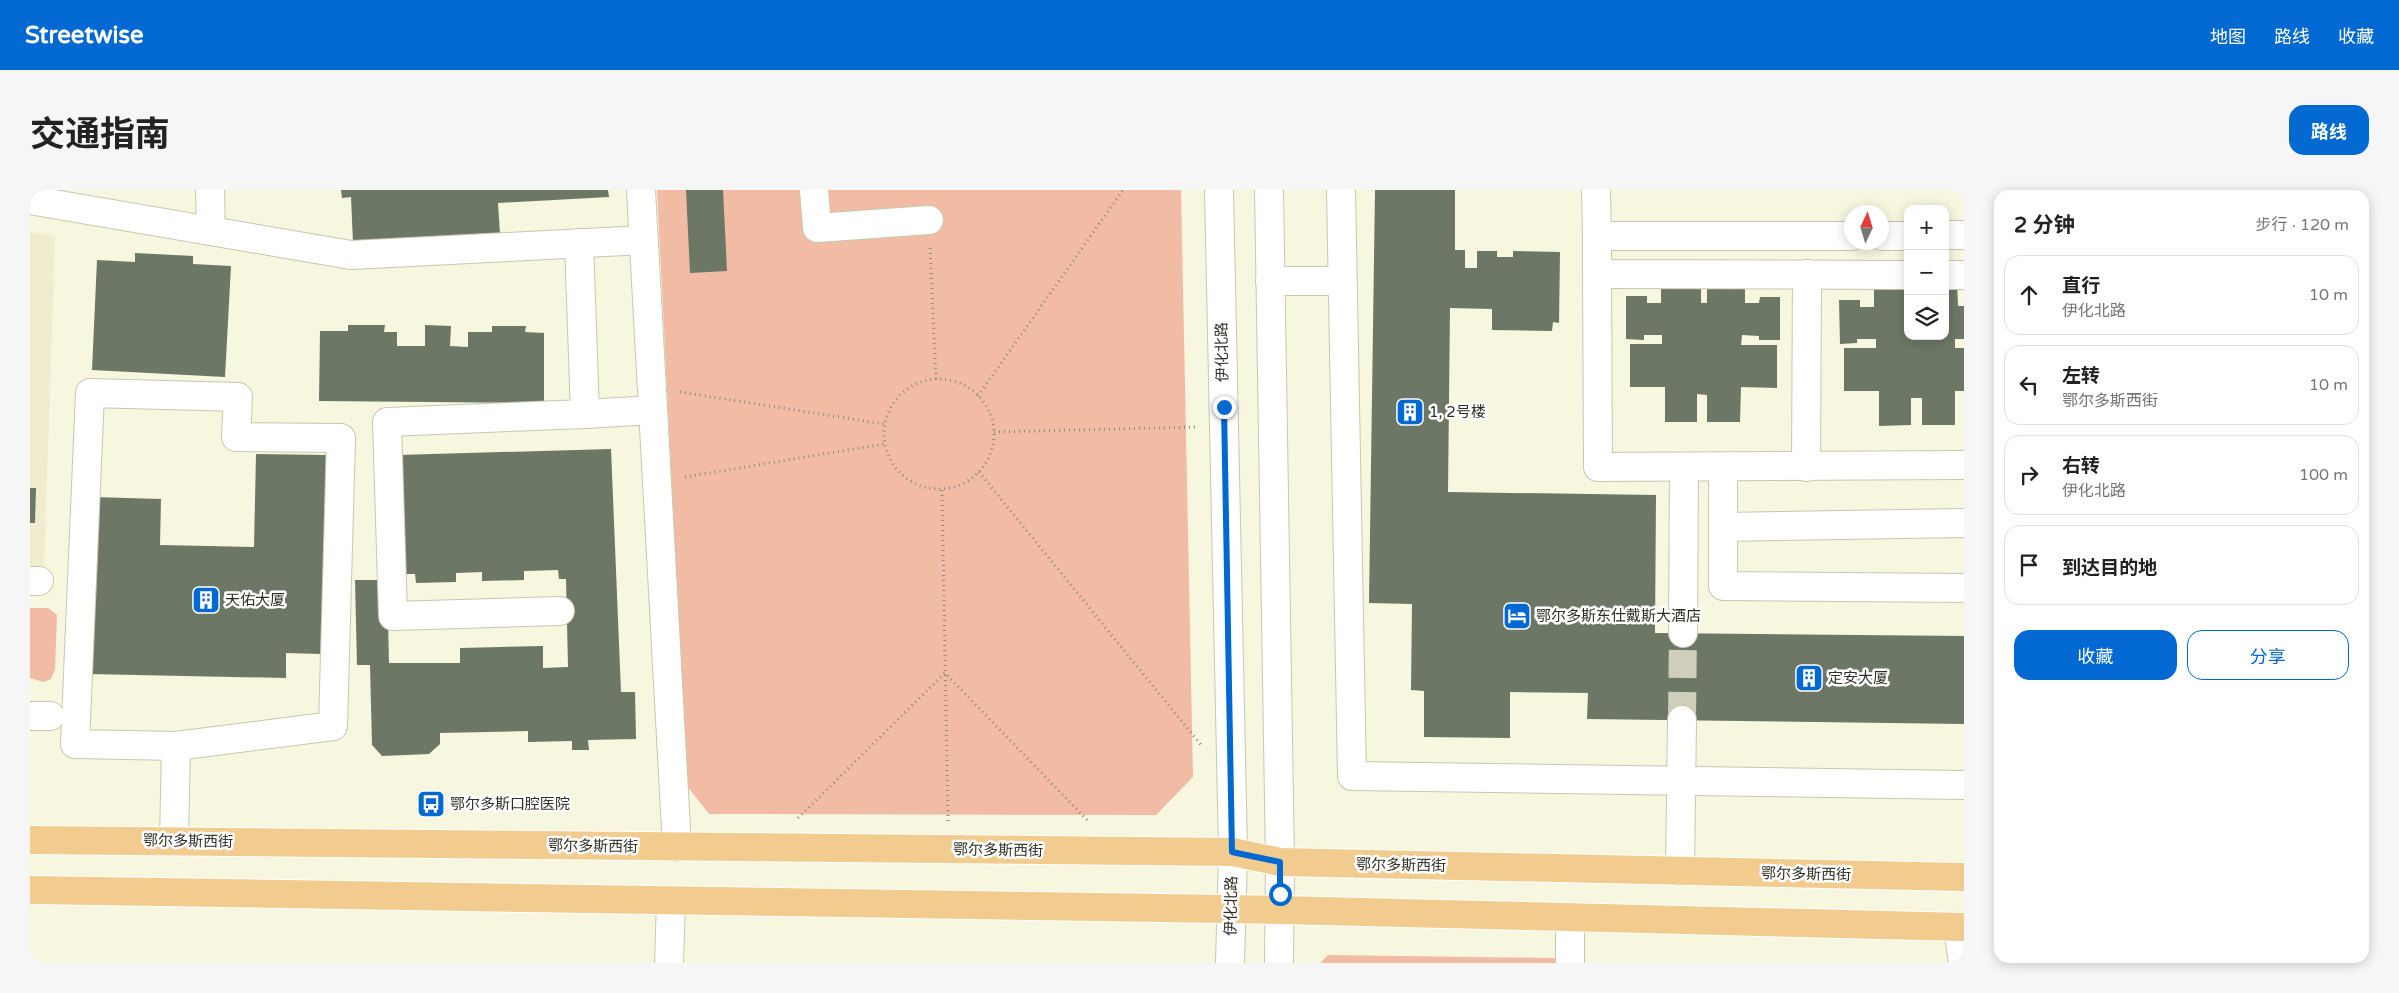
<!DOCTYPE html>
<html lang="zh">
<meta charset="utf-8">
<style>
:root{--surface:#fff;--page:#f6f6f6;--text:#222;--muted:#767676;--line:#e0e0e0;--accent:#0169d1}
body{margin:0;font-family:"Varela Round","Noto Sans SC",sans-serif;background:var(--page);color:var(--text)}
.controls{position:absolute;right:15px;top:15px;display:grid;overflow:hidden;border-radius:10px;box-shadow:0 2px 12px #0003}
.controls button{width:45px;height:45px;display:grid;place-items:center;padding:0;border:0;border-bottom:1px solid var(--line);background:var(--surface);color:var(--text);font:25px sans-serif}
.compass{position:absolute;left:1814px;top:15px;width:45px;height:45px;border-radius:50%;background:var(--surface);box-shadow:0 2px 12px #0003;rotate:4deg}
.stop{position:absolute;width:15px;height:15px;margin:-11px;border:4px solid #0169d1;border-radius:50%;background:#fff}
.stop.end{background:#0169d1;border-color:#fff;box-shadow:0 1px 5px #0008}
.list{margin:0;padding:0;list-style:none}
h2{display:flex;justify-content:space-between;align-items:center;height:65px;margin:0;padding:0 20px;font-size:21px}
h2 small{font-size:16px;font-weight:400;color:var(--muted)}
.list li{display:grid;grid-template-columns:32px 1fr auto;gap:15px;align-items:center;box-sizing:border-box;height:80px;margin:0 10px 10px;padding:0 10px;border:1px solid var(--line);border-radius:15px}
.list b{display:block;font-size:19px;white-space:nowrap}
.list p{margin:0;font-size:16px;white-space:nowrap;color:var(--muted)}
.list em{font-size:16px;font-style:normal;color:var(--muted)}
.actions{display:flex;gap:10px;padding:15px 20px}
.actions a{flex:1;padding:11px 0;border:1px solid var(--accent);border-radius:15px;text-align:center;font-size:18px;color:var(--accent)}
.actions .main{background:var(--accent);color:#fff}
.icon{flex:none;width:28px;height:28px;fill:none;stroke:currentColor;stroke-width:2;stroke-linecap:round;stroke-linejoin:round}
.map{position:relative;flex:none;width:1934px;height:773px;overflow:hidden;border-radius:15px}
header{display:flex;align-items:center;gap:30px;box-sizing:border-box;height:70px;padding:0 25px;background:var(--accent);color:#fff}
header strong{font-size:24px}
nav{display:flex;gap:28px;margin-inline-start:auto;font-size:18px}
.intro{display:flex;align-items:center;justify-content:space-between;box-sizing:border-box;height:120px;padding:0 30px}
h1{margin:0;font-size:35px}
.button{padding:12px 22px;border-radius:15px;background:var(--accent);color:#fff;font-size:18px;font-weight:700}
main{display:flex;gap:30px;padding:0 30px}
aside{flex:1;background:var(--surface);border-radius:15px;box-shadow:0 2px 12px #0003}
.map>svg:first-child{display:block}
.built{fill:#efedce}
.green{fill:#f1bba4}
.building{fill:#6c7765}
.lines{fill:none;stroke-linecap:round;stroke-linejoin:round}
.minor-tunnel{stroke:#cfceba;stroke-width:28;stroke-dasharray:28 14;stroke-linecap:butt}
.minor-casing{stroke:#c8c7b1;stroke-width:30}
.major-casing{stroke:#fff;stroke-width:30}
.path{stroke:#8e8e7e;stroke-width:3;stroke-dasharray:1 4;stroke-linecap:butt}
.minor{stroke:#fff;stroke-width:28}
.major{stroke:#f2cb8f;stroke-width:28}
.route{stroke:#0169d1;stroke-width:6}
.labels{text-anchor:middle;stroke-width:5;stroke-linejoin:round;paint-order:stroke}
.street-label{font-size:15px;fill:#2f2f26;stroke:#fff}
.poi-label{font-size:15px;fill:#2f2f26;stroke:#fff;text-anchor:start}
</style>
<header>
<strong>Streetwise</strong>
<nav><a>地图</a><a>路线</a><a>收藏</a></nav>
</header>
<div class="intro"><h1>交通指南</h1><a class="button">路线</a></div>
<main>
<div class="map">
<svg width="1934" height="773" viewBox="0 0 1934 773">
<rect width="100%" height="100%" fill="#f7f6df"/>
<path class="built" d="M 0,42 L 25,46 L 14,377 L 0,376 Z"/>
<g class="green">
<path d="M 627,0 L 1151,0 L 1163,587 L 1126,625 L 679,624 L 657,596 Z"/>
<path d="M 0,418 L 18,418 L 27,425 L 25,479 L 21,489 L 13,492 L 0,488 Z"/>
<path d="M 1298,765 L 1524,768 L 1527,773 L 1290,773 Z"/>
</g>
<g class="building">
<path d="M 311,0 L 578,0 L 579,7 L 468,13 L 470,44 L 323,53 L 321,7 L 312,8 Z"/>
<path d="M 656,0 L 693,0 L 697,81 L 660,83 Z"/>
<path d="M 1345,0 L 1425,0 L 1425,60 L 1435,60 L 1435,78 L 1447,78 L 1447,61 L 1467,61 L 1467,67 L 1483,67 L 1483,61 L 1530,62 L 1529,133 L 1523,132 L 1522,141 L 1462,140 L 1462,119 L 1420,118 L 1418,302 L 1626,305 L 1625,443 L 1934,446 L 1934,534 L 1557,529 L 1558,503 L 1480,502 L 1480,548 L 1394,547 L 1394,501 L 1381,500 L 1382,414 L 1339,413 Z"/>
<path d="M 105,63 L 163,66 L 163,74 L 201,76 L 195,187 L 62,180 L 67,70 L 105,72 Z"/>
<path d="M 1671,88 L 1671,113 L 1677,113 L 1677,88 L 1715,89 L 1715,113 L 1729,113 L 1730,107 L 1750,107 L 1750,150 L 1729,150 L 1729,146 L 1712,145 L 1711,155 L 1747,155 L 1747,198 L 1711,197 L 1710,232 L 1677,232 L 1677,205 L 1667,204 L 1667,232 L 1635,232 L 1635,197 L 1600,197 L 1600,154 L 1632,154 L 1632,145 L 1614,145 L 1614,150 L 1596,149 L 1596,106 L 1617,106 L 1617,113 L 1631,113 L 1631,89 Z"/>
<path d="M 1844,92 L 1878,92 L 1878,146 L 1915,146 L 1915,92 L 1927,92 L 1928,116 L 1934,116 L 1934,149 L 1925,149 L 1925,158 L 1934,158 L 1934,201 L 1925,201 L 1925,235 L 1892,235 L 1892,208 L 1881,208 L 1881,235 L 1849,236 L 1849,201 L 1814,201 L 1814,158 L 1846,158 L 1846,149 L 1827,149 L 1827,153 L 1810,154 L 1809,110 L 1830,110 L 1830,117 L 1844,117 Z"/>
<path d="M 318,135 L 355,135 L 354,142 L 367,142 L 367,156 L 395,156 L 395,135 L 421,136 L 420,156 L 438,157 L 438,142 L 462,142 L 462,136 L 496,136 L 495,142 L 514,143 L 514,213 L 289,211 L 290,141 L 318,141 Z"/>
<path d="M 581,259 L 591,502 L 605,502 L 606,549 L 558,550 L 559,560 L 542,560 L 542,551 L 498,552 L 498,541 L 410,543 L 410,554 L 399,564 L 352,566 L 342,555 L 340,475 L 327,475 L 325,390 L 357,390 L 359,473 L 430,473 L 430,458 L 513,456 L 513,478 L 538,477 L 536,389 L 529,389 L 528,380 L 494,381 L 494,390 L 452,391 L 452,382 L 426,383 L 426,392 L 386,393 L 385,384 L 371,384 L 368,265 Z"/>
<path d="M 226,264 L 296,265 L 291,464 L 256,463 L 256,488 L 59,484 L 63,307 L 131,309 L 130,355 L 224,357 Z"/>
<path d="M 0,298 L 6,298 L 5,333 L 0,333 Z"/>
</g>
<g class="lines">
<path class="minor-tunnel" d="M 1652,530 L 1653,443"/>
<defs>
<g id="minor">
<path d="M 180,0 L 181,41"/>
<path d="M 611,0 L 647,657"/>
<path d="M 784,0 L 787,38 L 899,30"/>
<path d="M 1189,0 L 1203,662 L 1200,773"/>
<path d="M 1239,0 L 1250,672 L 1249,773"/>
<path d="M 1311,0 L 1322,586 L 1934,595"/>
<path d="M 1566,0 L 1567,46 L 1822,46"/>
<path d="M 0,10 L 321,65 L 614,50"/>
<path d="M 1915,45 L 1934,45"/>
<path d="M 1567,46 L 1567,84 L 1878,85"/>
<path d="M 1852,46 L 1878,46"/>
<path d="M 549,53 L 555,224 L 623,220"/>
<path d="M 1567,84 L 1568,277 L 1934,275"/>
<path d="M 1915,85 L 1934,85"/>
<path d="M 1240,91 L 1312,91"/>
<path d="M 1776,277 L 1777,84"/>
<path d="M 1693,278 L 1693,396 L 1934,398"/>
<path d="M 1693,337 L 1934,333"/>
<path d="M 0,391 L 9,391"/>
<path d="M 530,421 L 363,426 L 357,232 L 555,224"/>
<path d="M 1653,443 L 1654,277"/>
<path d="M 0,526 L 20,526"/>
<path d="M 144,651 L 146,556 L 45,554 L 60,203 L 208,207 L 206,247 L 311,248 L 303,536 L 146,556"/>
<path d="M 1650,681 L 1652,530"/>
<path d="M 1928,737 L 1933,773"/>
<path d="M 639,773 L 641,711"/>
<path d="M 1540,773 L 1540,727"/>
</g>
<g id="major">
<path d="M 0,650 L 1203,662 L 1250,672 L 1934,687"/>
<path d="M 0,700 L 1250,720 L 1934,737"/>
</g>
</defs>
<use href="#minor" class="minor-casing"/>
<use href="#major" class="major-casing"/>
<g class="path">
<path d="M 900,58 L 906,189"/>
<circle cx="909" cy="244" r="55"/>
<path d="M 650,202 L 854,234"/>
<path d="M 948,206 L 1093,0"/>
<path d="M 964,242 L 1166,237"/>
<path d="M 949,282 L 1171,555"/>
<path d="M 655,287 L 854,254"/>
<path d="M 912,300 L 918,632"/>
<path d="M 768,628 L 915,483 L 1059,632"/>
</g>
<use href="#minor" class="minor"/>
<use href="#major" class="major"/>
</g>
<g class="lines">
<path class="route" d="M 1194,217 L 1202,662 L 1250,672 L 1250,704"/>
</g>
<defs>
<symbol id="building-square" viewBox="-11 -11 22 22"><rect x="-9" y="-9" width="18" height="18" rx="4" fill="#0169d1" stroke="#fff"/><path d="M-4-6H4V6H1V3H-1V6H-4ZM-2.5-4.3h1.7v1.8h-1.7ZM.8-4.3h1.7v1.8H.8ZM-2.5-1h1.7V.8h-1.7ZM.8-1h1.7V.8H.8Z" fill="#fff"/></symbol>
<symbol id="hotel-square" viewBox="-11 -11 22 22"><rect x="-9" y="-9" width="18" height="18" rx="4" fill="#0169d1" stroke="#fff"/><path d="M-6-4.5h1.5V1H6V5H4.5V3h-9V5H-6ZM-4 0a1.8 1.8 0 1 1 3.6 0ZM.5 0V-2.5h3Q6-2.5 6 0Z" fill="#fff"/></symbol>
<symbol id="bus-square" viewBox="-11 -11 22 22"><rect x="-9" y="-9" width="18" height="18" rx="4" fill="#0169d1" stroke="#fff"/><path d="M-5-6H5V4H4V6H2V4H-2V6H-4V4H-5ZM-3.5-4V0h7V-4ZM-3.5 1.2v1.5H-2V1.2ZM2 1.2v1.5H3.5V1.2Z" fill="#fff"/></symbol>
</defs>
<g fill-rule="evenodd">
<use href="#building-square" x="1364" y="206" width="32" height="32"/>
<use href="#building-square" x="160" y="394" width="32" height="32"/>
<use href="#hotel-square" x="1471" y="410" width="32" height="32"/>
<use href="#building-square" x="1763" y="472" width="32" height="32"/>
<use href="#bus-square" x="385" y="598" width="32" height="32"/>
</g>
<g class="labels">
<g class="street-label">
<text transform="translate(1192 162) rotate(-91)" y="5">伊化北路</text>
<text transform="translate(158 651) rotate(1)" y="5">鄂尔多斯西街</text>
<text transform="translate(563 656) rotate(1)" y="5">鄂尔多斯西街</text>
<text transform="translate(968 660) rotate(1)" y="5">鄂尔多斯西街</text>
<text transform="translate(1371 675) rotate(1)" y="5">鄂尔多斯西街</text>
<text transform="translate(1776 684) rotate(1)" y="5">鄂尔多斯西街</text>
<text transform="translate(1201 716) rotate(-89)" y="5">伊化北路</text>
</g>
<g class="poi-label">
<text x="1399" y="227">1, 2号楼</text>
<text x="195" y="415">天佑大厦</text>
<text x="1506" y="431">鄂尔多斯东仕戴斯大酒店</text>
<text x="1798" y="493">定安大厦</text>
<text x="420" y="619">鄂尔多斯口腔医院</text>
</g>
</g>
</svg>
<div class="controls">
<button>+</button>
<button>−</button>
<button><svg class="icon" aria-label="layers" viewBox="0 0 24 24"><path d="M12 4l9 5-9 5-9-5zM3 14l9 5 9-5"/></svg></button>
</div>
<svg class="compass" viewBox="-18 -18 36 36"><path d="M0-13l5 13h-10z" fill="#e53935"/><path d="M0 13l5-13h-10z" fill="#767676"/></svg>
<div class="stop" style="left:1250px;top:704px"></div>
<div class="stop end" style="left:1194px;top:217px"></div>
</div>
<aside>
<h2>2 分钟<small>步行 · 120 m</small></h2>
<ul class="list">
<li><svg class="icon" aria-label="ahead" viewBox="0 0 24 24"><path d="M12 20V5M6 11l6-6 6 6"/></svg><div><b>直行</b><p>伊化北路</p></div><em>10 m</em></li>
<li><svg class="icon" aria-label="left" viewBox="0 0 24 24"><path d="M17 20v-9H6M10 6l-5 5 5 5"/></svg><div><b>左转</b><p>鄂尔多斯西街</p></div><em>10 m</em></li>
<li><svg class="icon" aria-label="right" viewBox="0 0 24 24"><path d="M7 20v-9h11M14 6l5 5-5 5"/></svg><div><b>右转</b><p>伊化北路</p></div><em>100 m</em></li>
<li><svg class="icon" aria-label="arrive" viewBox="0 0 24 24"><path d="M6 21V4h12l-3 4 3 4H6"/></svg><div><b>到达目的地</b></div></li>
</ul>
<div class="actions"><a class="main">收藏</a><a>分享</a></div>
</aside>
</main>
